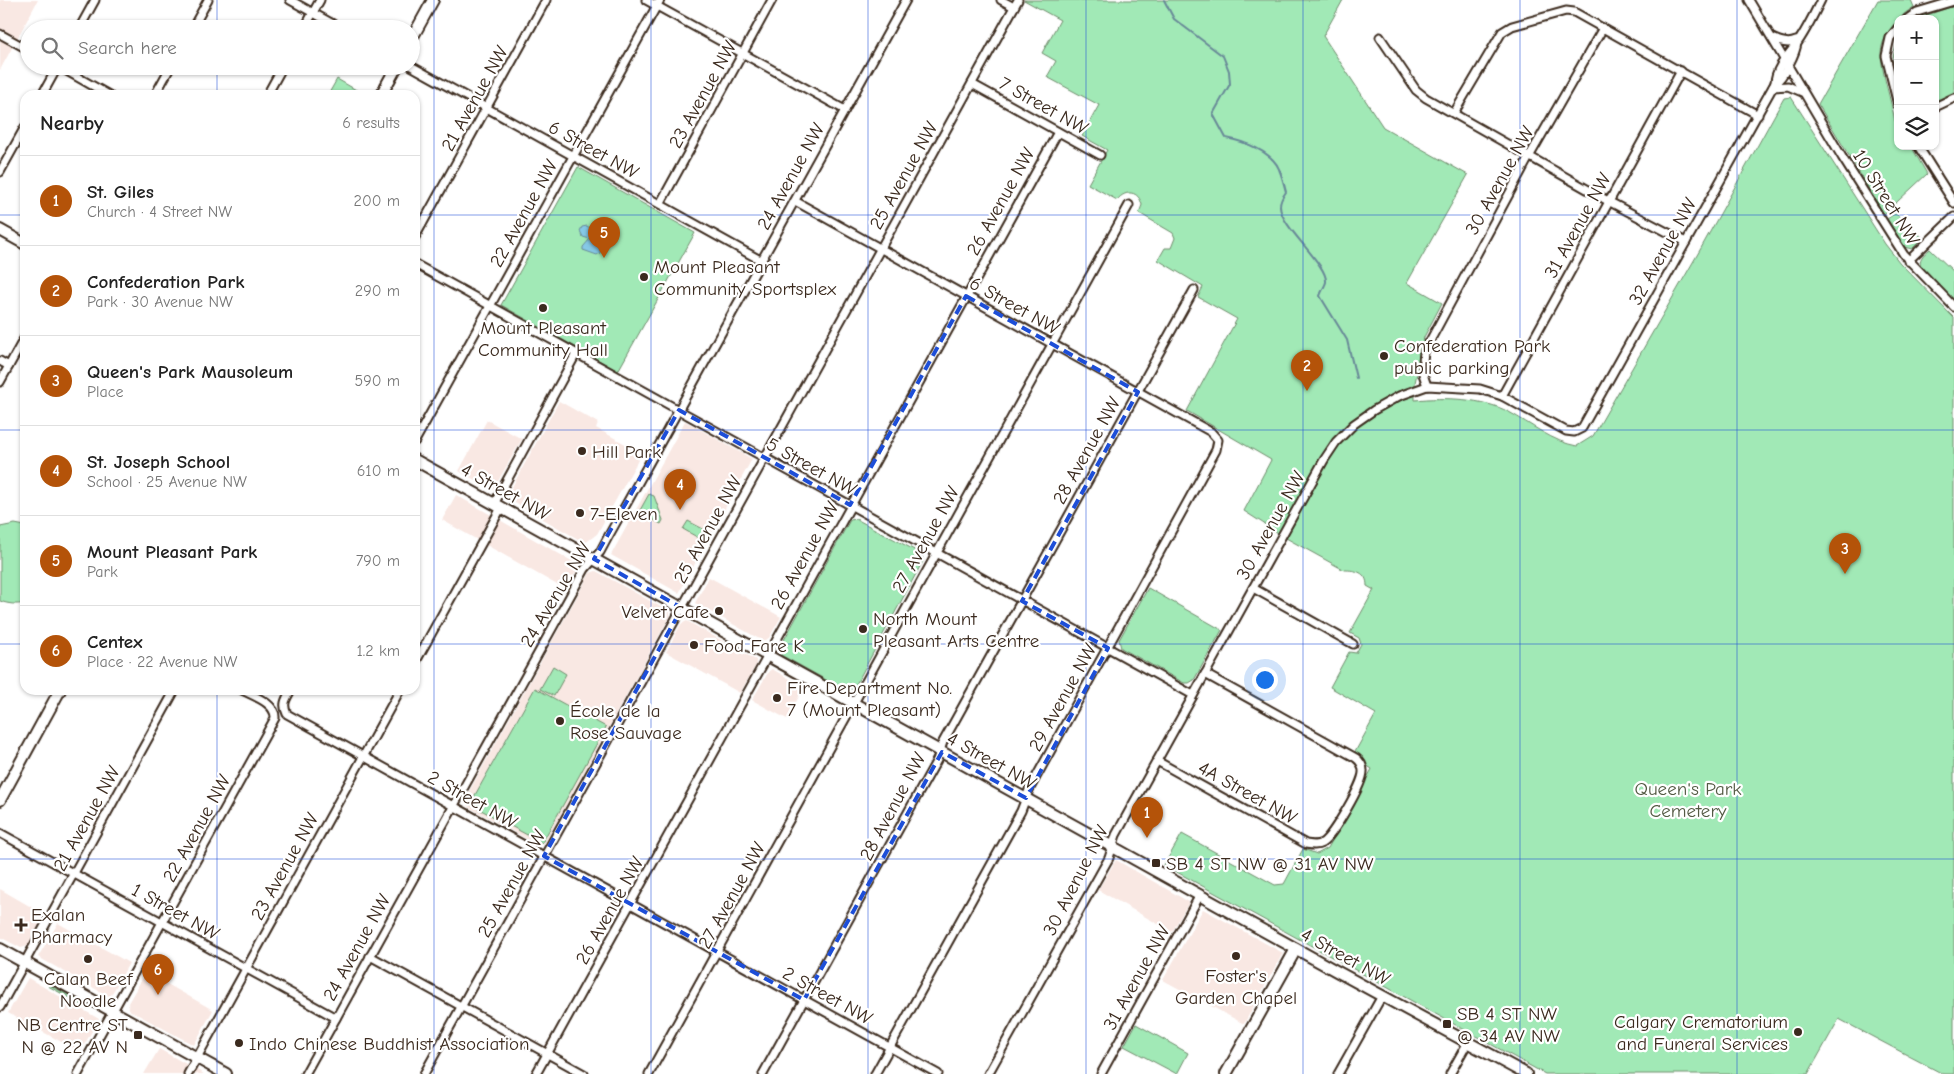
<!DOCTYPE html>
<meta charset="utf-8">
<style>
:root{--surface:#fff;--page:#f6f6f6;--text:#222;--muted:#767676;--line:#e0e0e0;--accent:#b45309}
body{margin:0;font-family:"Comic Neue",sans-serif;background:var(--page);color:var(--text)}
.controls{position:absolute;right:15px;top:15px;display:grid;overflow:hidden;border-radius:10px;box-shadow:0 1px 4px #0004}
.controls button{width:45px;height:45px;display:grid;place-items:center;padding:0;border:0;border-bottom:1px solid var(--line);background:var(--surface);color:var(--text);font:25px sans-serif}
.you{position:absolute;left:1264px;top:679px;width:18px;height:18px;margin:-12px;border:4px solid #fff;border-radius:50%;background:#1a73e8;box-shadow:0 0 0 8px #1a73e833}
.badge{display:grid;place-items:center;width:32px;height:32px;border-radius:50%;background:var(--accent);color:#fff;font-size:16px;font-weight:700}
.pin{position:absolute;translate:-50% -41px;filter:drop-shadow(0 1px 2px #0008)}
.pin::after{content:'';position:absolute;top:26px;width:18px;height:15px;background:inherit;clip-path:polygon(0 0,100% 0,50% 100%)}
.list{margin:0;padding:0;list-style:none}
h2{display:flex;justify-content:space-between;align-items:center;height:65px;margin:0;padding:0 20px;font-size:21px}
h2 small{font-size:16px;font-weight:400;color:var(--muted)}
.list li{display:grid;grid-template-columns:32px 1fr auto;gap:15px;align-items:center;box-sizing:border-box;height:90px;padding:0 20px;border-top:1px solid var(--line)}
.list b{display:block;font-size:19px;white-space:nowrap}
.list p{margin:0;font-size:16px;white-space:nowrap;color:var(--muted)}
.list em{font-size:16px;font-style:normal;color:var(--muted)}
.icon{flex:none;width:28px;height:28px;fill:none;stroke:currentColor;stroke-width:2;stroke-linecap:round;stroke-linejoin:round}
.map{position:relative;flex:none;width:1954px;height:1074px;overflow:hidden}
.search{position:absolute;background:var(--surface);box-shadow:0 1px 4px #0004;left:20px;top:20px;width:400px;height:55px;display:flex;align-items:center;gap:12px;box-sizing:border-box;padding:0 18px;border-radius:28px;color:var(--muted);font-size:19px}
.panel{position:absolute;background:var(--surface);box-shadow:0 1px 4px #0004;left:20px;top:90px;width:400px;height:605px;border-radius:15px}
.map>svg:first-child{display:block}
.built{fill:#f9e8e3}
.green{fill:#a1e9b6;stroke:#6e8a6a}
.water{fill:#86c9e7;stroke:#688997}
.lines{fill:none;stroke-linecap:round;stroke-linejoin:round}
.stream{stroke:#688997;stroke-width:2}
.street-casing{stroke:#3b2a1e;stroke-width:11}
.secondary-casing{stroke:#3b2a1e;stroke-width:14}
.street{stroke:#fff;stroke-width:7}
.secondary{stroke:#fff;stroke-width:10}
.marked{fill:none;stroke:#1d4ed8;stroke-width:4;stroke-dasharray:10 6;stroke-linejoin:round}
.grid{fill:none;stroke:#1d4ed8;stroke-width:1;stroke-opacity:0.55}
.poi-dot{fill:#3b2a1e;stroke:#fff;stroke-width:2}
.labels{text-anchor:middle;stroke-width:4.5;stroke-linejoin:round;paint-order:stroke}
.street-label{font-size:19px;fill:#3b2a1e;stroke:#fff}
.poi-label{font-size:19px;fill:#3b2a1e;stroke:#fff;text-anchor:start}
.park-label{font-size:19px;fill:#545a44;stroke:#fff}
</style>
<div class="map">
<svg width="1954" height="1074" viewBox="0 0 1954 1074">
<rect width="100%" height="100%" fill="#fff"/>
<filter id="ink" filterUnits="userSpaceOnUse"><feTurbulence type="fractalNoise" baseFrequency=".02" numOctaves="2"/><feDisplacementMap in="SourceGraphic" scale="10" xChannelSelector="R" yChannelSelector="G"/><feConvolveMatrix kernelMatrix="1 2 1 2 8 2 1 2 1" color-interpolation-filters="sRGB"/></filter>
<g filter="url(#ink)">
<g class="built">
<path d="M 0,0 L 38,0 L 0,70 Z"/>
<path d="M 559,401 L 598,423 L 596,428 L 642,453 L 597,534 L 585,543 L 508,499 L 507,496 Z"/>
<path d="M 487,420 L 522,439 L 493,490 L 459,471 Z"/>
<path d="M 685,421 L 752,459 L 679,593 L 611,555 Z"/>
<path d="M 456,495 L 577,564 L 577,570 L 566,590 L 442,520 Z"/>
<path d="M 596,571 L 670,612 L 670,616 L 545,843 L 538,845 L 469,807 L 466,804 L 465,799 L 590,573 Z"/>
<path d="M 709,577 L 781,617 L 769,638 L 763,641 L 695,603 Z"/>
<path d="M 687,621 L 756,660 L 756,665 L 740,693 L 666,652 L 681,624 Z"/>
<path d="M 772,669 L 804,687 L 787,719 L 752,700 L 769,671 Z"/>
<path d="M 1116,860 L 1189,902 L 1172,932 L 1098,890 Z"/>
<path d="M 0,889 L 45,915 L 27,946 L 21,948 L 0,937 Z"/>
<path d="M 1203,909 L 1283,953 L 1244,1024 L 1163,980 Z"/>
<path d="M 58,923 L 129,963 L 110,997 L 38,957 Z"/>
<path d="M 146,972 L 213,1010 L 194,1045 L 129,1010 L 128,1003 Z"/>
<path d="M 28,978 L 99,1019 L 80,1052 L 8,1013 Z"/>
<path d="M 159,1049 L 204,1074 L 144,1074 Z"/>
</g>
<g class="green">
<path d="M 1024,0 L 1343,0 L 1323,36 L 1383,127 L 1468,175 L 1407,283 L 1442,303 L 1424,337 L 1415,383 L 1415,400 C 1445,397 1482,398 1509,412 C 1531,424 1553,442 1577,446 L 1593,436 L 1700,250 L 1784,98 L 1791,97 L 1885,244 L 1900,263 L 1954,318 L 1954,1074 L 1943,1074 L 1839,1019 L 1808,1074 L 1545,1074 L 1164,865 L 1182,834 L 1275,885 L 1284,884 L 1303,849 L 1317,854 L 1328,848 L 1372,769 L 1366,765 L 1355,752 L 1376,714 L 1330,687 L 1349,652 L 1356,653 L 1361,644 L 1359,638 L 1350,633 L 1374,590 L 1367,586 C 1367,572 1356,570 1344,570 L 1286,538 L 1244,511 L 1271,460 L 1187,411 L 1237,319 L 1198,297 L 1203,287 L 1158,260 L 1165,248 L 1171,248 L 1175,238 L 1173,233 L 1139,213 L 1142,205 C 1139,191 1126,189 1117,200 L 1088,184 L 1107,150 L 1082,136 L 1099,105 L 1047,77 L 1056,61 L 1042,53 L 1060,20 Z"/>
<path d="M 1878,0 L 1911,0 L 1914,7 C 1899,16 1880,36 1881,56 C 1883,77 1891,100 1895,121 L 1898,125 L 1898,146 L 1911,146 L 1927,174 L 1884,214 L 1818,104 Z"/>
<path d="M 1954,6 L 1954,92 L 1935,101 L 1935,19 L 1915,19 Z"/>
<path d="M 1898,39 L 1898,79 L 1893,57 Z"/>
<path d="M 337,79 L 365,95 L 328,95 Z"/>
<path d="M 578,167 L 695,233 L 618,371 L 501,305 Z"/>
<path d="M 1895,213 L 1923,238 L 1912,249 L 1904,247 L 1886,220 Z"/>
<path d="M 1930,249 L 1954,272 L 1954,301 L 1921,268 C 1918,259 1923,255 1930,249 Z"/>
<path d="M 649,494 L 654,496 L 663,520 L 661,524 L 639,512 Z"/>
<path d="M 856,519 L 922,554 L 923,561 L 854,688 L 846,691 L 781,655 L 779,649 L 850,520 Z"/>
<path d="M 688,521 L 707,531 L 702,540 L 683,529 Z"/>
<path d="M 15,524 L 25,526 L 25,603 C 16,605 8,604 0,601 L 0,527 Z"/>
<path d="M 1148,588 L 1222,630 L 1194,680 L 1189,683 L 1184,683 L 1121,648 L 1119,640 Z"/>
<path d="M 553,666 L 566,674 L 554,696 L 540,689 Z"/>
<path d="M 535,688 L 606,727 L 542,843 L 470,804 Z"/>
<path d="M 50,985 L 88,1006 L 88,1008 L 48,986 Z"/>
<path d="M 1136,1024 L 1188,1053 L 1177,1074 L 1124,1046 Z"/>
</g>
<path class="water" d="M 587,226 L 594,231 L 599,229 L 604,233 L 605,236 L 600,244 L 600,253 L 597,255 L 583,250 L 583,247 L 590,239 L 583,237 L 580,231 L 582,227 Z"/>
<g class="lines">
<path class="stream" d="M 1164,0 L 1174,19 L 1223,56 L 1229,71 L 1230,84 L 1213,114 L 1226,138 C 1242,141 1272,151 1279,169 C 1282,176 1284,184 1286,192 C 1283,196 1280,201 1280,206 C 1280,227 1328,264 1326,282 C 1325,286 1321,292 1320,296 L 1347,340 L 1356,378"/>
<defs>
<g id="street">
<path d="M 290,0 L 342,29"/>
<path d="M 646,0 L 845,110"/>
<path d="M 1001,0 L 1014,7"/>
<path d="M 1749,0 L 1842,157 L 1904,255 L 1954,307"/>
<path d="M 1907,19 L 1917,12 L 1954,1"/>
<path d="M 1898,28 L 1890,38 L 1886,56 L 1898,105"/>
<path d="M 79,29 L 95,0"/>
<path d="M 192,29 L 208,0"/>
<path d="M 304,29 L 320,0"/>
<path d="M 0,34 L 29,50"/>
<path d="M 1380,37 L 1416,90 L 1426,98 L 1608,201 L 1686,242"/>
<path d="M 1772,38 C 1780,42 1788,45 1796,41"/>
<path d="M 58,66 L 109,95"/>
<path d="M 411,66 L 762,261"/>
<path d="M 1775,83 C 1775,68 1790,53 1798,42 C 1807,29 1814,14 1821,0"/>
<path d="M 972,84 L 1100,155"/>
<path d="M 1773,87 L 1788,86 L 1802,92"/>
<path d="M 42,95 L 58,66"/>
<path d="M 155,95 L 171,66"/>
<path d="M 267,95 L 283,66"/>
<path d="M 1935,107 L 1954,98"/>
<path d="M 1454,113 L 1502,32 L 1512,26 L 1566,11 L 1574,12 L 1758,115"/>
<path d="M 1918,146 L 1954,203"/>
<path d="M 0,172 L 25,127"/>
<path d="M 795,201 L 1211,432 L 1218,440 L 1216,450 L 1029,790 L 1021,811 L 875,1074"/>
<path d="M 660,204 L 772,0"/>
<path d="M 415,237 L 546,0"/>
<path d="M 1908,261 L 1954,217"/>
<path d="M 415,264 L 1193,695"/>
<path d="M 0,361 L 9,366"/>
<path d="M 0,382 L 25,337"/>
<path d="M 1427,386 L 1422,371 L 1424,352 L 1529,157 L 1603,28"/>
<path d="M 1502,396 L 1681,71"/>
<path d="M 415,441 L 660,0"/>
<path d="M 494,504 L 576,354"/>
<path d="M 1253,588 L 1353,644"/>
<path d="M 415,663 L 501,508"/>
<path d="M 291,690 C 286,699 282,704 287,714 L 938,1074"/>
<path d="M 1157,761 L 1306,844 C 1312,845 1316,846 1322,843 C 1332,837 1364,783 1363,771 C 1363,765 1360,761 1356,758 L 1205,674"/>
<path d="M 0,833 L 336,1018"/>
<path d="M 370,956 L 584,1074"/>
<path d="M 0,1007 L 175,690"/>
<path d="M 78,1074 L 275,718 C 276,703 253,696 242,690"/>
<path d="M 188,1074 L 400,690"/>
<path d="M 305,1074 L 585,569 L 600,552 L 608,537 L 906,0"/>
<path d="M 424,1074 L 1018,0"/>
<path d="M 536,1074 L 1058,132"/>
<path d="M 649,1074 L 1129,205"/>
<path d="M 763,1074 L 937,760 L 943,742 L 1194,290"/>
<path d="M 988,1074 L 1109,858 L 1116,835 L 1133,804 L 1324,460 L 1336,442 L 1354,424 L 1374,410 L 1399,396 L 1427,386 L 1480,389 L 1502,396 L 1566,431 L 1574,432 L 1582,428 L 1775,83 C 1784,77 1796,53 1797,43"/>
<path d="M 1101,1074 L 1200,895"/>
<path d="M 1338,1074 L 1382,996"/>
<path d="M 1450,1074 L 1468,1042"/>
</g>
<g id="secondary">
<path d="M 411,40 L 433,0"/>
<path d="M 381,95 L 397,66"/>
<path d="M 0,230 L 25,244"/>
<path d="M 415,460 L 1338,972 L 1526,1074"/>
<path d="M 0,800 L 60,690"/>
<path d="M 0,949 L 226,1074"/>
<path d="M 1226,1074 L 1296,949"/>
</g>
</defs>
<use href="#street" class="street-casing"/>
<use href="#secondary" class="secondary-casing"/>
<use href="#street" class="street"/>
<use href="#secondary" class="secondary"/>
</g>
</g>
<path class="marked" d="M 966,296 L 1138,392 L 1022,601 L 1108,648 L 1026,798 L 942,752 L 804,1000 L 544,856 L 682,608 L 594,559 L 679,410 L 850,505 Z"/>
<path class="grid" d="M 217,0 L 217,29M 434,0 L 434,1074M 651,0 L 651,1074M 868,0 L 868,1074M 1086,0 L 1086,1074M 1303,0 L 1303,1074M 1520,0 L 1520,1074M 1737,0 L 1737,1074M 217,66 L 217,95M 0,215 L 25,215M 415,215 L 1954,215M 0,430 L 25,430M 415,430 L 1954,430M 0,644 L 25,644M 415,644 L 1954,644M 217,690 L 217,1074M 0,859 L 1954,859"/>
<g class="poi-dot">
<circle cx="644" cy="277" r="5"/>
<circle cx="543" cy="308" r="5"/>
<circle cx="1384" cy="356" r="5"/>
<circle cx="582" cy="451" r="5"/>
<circle cx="580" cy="513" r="5"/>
<circle cx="719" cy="611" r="5"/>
<circle cx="863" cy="629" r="5"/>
<circle cx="694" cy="645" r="5"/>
<circle cx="777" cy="698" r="5"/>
<circle cx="560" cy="721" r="5"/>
<rect x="1151" y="858" width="10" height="10" rx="2.5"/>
<path d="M18.5 917.5h5v5h5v5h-5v5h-5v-5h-5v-5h5z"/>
<circle cx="1236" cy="956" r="5"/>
<circle cx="88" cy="959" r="5"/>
<rect x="1442" y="1019" width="10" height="10" rx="2.5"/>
<circle cx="1798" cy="1032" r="5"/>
<rect x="133" y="1030" width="10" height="10" rx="2.5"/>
<circle cx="239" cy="1043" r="5"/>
</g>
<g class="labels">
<g class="street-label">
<text transform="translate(702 94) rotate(-61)" y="7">23 Avenue NW</text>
<text transform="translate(474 98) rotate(-61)" y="7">21 Avenue NW</text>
<text transform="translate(1044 105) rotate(29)" y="7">7 Street NW</text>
<text transform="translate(594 149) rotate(29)" y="7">6 Street NW</text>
<text transform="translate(903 175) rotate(-61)" y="7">25 Avenue NW</text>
<text transform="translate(790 176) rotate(-61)" y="7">24 Avenue NW</text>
<text transform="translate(1499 180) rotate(-61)" y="7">30 Avenue NW</text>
<text transform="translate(1887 197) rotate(58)" y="7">10 Street NW</text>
<text transform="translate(1000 201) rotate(-61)" y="7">26 Avenue NW</text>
<text transform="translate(523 213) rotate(-61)" y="7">22 Avenue NW</text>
<text transform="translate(1577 225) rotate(-61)" y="7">31 Avenue NW</text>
<text transform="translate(1662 251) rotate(-61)" y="7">32 Avenue NW</text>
<text transform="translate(1015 305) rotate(29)" y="7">6 Street NW</text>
<text transform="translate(1086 450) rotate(-61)" y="7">28 Avenue NW</text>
<text transform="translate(812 466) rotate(29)" y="7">5 Street NW</text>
<text transform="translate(506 491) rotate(29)" y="7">4 Street NW</text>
<text transform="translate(1270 525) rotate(-61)" y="7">30 Avenue NW</text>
<text transform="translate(707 529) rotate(-61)" y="7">25 Avenue NW</text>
<text transform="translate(925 539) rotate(-61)" y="7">27 Avenue NW</text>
<text transform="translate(804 555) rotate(-61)" y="7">26 Avenue NW</text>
<text transform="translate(555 594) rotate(-59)" y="7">24 Avenue NW</text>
<text transform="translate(1062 697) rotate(-61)" y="7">29 Avenue NW</text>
<text transform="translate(992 760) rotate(29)" y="7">4 Street NW</text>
<text transform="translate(1248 792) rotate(29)" y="7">4A Street NW</text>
<text transform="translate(473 799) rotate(29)" y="7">2 Street NW</text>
<text transform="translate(892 806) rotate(-62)" y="7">28 Avenue NW</text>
<text transform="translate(86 818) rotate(-61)" y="7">21 Avenue NW</text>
<text transform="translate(196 828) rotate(-61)" y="7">22 Avenue NW</text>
<text transform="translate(284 866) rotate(-61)" y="7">23 Avenue NW</text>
<text transform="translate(1075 880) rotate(-63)" y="7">30 Avenue NW</text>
<text transform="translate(511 883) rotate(-61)" y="7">25 Avenue NW</text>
<text transform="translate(731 895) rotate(-61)" y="7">27 Avenue NW</text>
<text transform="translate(609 910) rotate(-61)" y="7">26 Avenue NW</text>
<text transform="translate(176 911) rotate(29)" y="7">1 Street NW</text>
<text transform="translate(356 947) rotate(-61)" y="7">24 Avenue NW</text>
<text transform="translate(1346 956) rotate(29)" y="7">4 Street NW</text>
<text transform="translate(1136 977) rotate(-61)" y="7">31 Avenue NW</text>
<text transform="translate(828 995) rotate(29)" y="7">2 Street NW</text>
</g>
<g class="poi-label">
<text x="654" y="273">Mount Pleasant<tspan x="654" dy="22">Community Sportsplex</tspan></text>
<text x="543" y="334" text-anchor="middle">Mount Pleasant<tspan x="543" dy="22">Community Hall</tspan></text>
<text x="1394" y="352">Confederation Park<tspan x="1394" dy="22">public parking</tspan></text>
<text x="592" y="458">Hill Park</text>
<text x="590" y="520">7-Eleven</text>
<text x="709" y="618" text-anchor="end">Velvet Cafe</text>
<text x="873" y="625">North Mount<tspan x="873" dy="22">Pleasant Arts Centre</tspan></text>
<text x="704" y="652">Food Fare K</text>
<text x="787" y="694">Fire Department No.<tspan x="787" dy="22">7 (Mount Pleasant)</tspan></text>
<text x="570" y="717">École de la<tspan x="570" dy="22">Rose Sauvage</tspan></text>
<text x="1166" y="870">SB 4 ST NW @ 31 AV NW</text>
<text x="31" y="921">Exalan<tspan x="31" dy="22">Pharmacy</tspan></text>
<text x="1236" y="982" text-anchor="middle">Foster's<tspan x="1236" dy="22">Garden Chapel</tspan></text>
<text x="88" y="985" text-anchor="middle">Calan Beef<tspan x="88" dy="22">Noodle</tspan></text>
<text x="1457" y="1020">SB 4 ST NW<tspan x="1457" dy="22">@ 34 AV NW</tspan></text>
<text x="1788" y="1028" text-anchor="end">Calgary Crematorium<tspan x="1788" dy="22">and Funeral Services</tspan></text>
<text x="128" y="1031" text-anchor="end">NB Centre ST<tspan x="128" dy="22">N @ 22 AV N</tspan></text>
<text x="249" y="1050">Indo Chinese Buddhist Association</text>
</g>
<g class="park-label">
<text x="1688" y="795">Queen's Park<tspan x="1688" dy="22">Cemetery</tspan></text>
</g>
</g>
</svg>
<div class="controls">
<button>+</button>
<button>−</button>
<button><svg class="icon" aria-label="layers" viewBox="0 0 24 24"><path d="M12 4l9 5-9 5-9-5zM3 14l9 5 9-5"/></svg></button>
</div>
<div class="you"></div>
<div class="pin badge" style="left:1147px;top:838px">1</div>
<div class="pin badge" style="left:1307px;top:391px">2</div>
<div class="pin badge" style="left:1845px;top:574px">3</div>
<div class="pin badge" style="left:680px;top:510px">4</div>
<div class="pin badge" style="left:604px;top:258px">5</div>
<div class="pin badge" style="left:158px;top:995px">6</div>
<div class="search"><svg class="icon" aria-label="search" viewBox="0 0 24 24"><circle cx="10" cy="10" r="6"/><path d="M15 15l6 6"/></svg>Search here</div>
<section class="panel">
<h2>Nearby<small>6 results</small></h2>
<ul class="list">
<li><span class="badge">1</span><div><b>St. Giles</b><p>Church · 4 Street NW</p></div><em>200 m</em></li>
<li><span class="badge">2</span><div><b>Confederation Park</b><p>Park · 30 Avenue NW</p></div><em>290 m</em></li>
<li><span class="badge">3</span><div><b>Queen's Park Mausoleum</b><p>Place</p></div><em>590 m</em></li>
<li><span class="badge">4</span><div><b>St. Joseph School</b><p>School · 25 Avenue NW</p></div><em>610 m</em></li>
<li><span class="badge">5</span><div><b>Mount Pleasant Park</b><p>Park</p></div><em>790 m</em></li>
<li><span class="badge">6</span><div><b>Centex</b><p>Place · 22 Avenue NW</p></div><em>1.2 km</em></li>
</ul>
</section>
</div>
